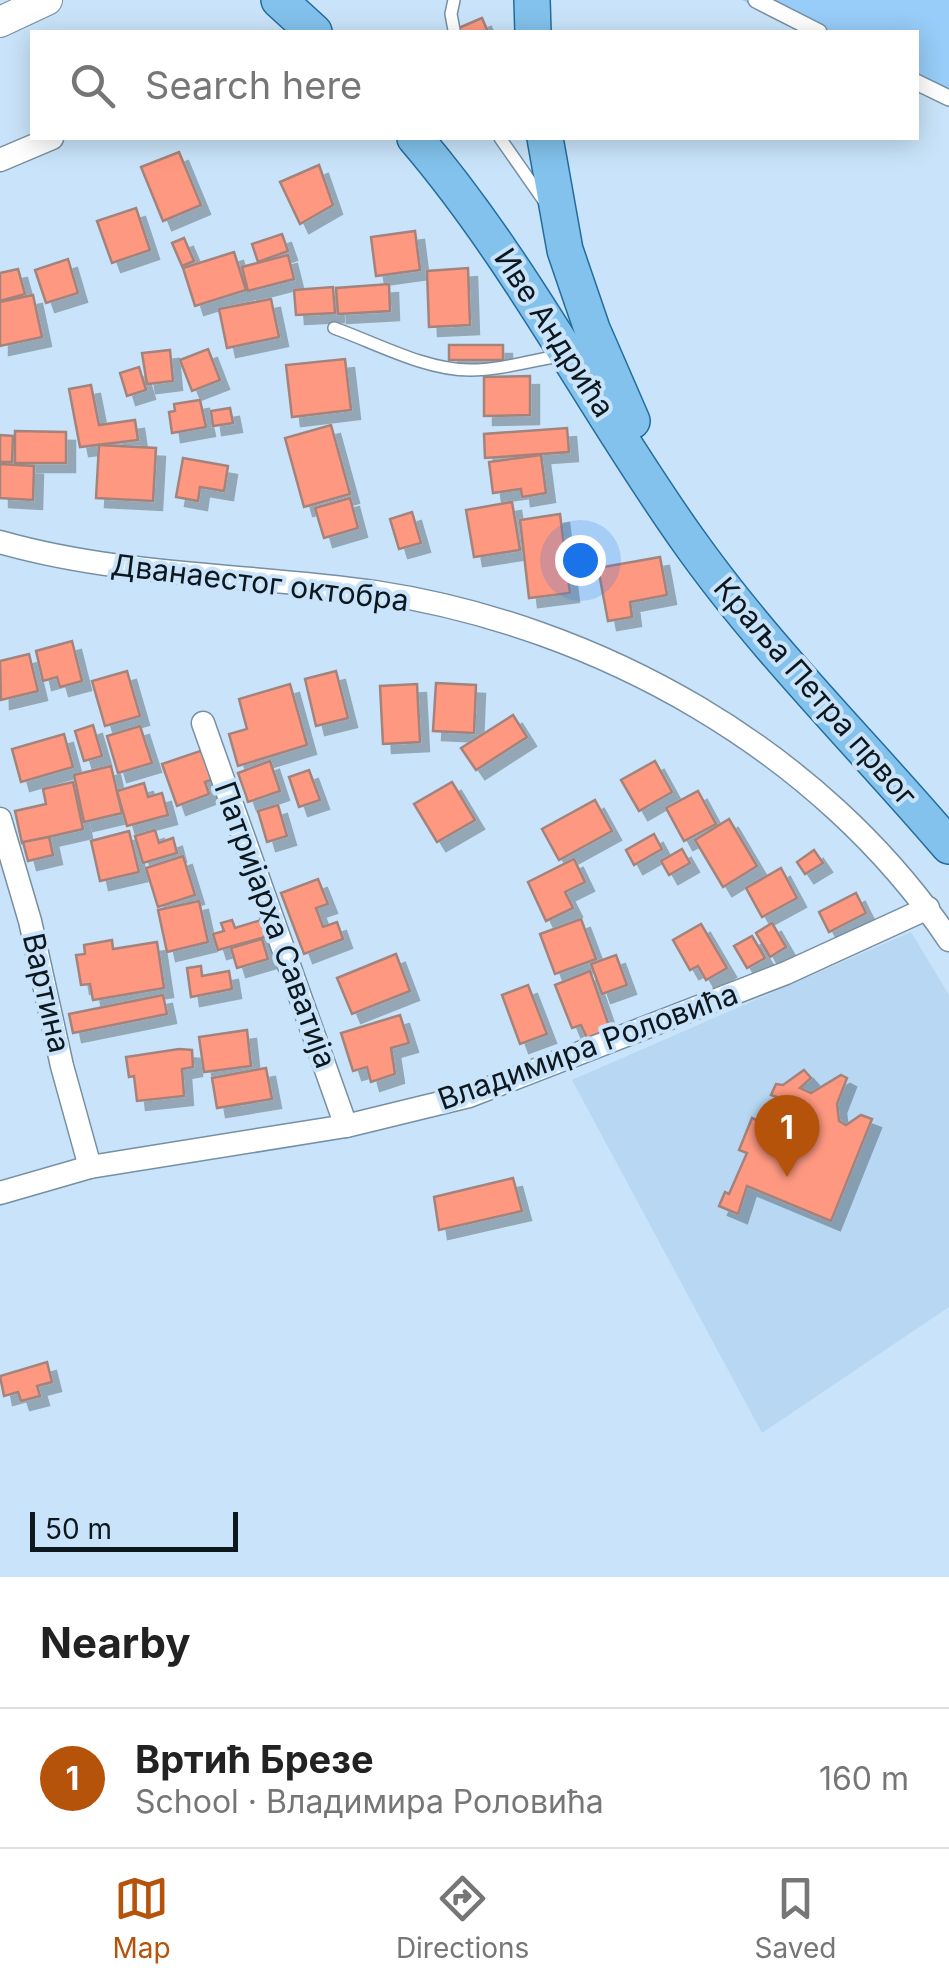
<!DOCTYPE html>
<meta charset="utf-8">
<style>
:root{--surface:#fff;--page:#f2f2f2;--text:#222;--muted:#767676;--line:#e0e0e0;--accent:#b45309}
body{margin:0;font-family:Inter,sans-serif;background:var(--page);color:var(--text)}
.scale{position:absolute;left:30px;bottom:25px;width:208px;box-sizing:border-box;padding-left:10px;border:5px solid #0d171e;border-top:0;font-size:28px;line-height:35px;white-space:nowrap;color:#0d171e;-webkit-text-stroke:8px #c9e4fa;paint-order:stroke}
.you{position:absolute;left:580px;top:560px;width:35px;height:35px;margin:-25px;border:8px solid #fff;border-radius:50%;background:#1a73e8;box-shadow:0 0 0 15px #1a73e833}
.badge{display:grid;place-items:center;width:65px;height:65px;border-radius:50%;background:var(--accent);color:#fff;font-size:32px;font-weight:700}
.pin{position:absolute;translate:-50% -82px;filter:drop-shadow(0 2px 5px #0008)}
.pin::after{content:'';position:absolute;top:52px;width:35px;height:30px;background:inherit;clip-path:polygon(0 0,100% 0,50% 100%)}
.list{margin:0;padding:0;list-style:none}
h2{display:flex;justify-content:space-between;align-items:center;height:130px;margin:0;padding:0 40px;font-size:42px}
h2 small{font-size:32px;font-weight:400;color:var(--muted)}
.list li{display:grid;grid-template-columns:65px 1fr auto;gap:30px;align-items:center;box-sizing:border-box;height:140px;padding:0 40px;border-top:2px solid var(--line)}
.list b{display:block;font-size:38px;white-space:nowrap}
.list p{margin:0;font-size:32px;white-space:nowrap;color:var(--muted)}
.list em{font-size:32px;font-style:normal;color:var(--muted)}
.icon{flex:none;width:55px;height:55px;fill:none;stroke:currentColor;stroke-width:2;stroke-linecap:round;stroke-linejoin:round}
.map{position:relative;flex:none;width:949px;height:1577px;overflow:hidden}
.search{position:absolute;background:var(--surface);box-shadow:0 5px 25px #0003;left:30px;right:30px;top:30px;height:110px;display:flex;align-items:center;gap:25px;box-sizing:border-box;padding:0 35px;border-radius:0px;color:var(--muted);font-size:38px}
.sheet{height:270px;background:var(--surface)}
nav{display:flex;justify-content:space-around;align-items:center;box-sizing:border-box;height:140px;border-top:2px solid var(--line);background:var(--surface);font-size:28px;color:var(--muted)}
nav a{display:grid;justify-items:center;gap:5px}
nav .on{color:var(--accent)}
.map>svg:first-child{display:block}
.built{fill:#b7d7f2}
.green{fill:#97cdf8}
.building{fill:#ff9881;stroke:#a3837c;stroke-width:2.5;filter:url(#shadow)}
.lines{fill:none;stroke-linecap:round;stroke-linejoin:round}
.service-casing{stroke:#768fa3;stroke-width:14}
.pedestrian-casing{stroke:#768fa3;stroke-width:18}
.minor-casing{stroke:#768fa3;stroke-width:25}
.secondary-casing{stroke:#768fa3;stroke-width:32}
.primary-casing{stroke:#236c9c;stroke-width:38}
.service{stroke:#fff;stroke-width:11}
.pedestrian{stroke:#fff;stroke-width:15}
.minor{stroke:#fff;stroke-width:22}
.secondary{stroke:#fff;stroke-width:30}
.primary{stroke:#82c2ec;stroke-width:35}
.labels{text-anchor:middle;stroke-width:8;stroke-linejoin:round;paint-order:stroke}
.street-label{font-size:30px;fill:#0d171e;stroke:#c9e4fa}
</style>
<div class="map">
<svg width="949" height="1577" viewBox="0 0 949 1577">
<defs>
<filter id="shadow"><feDropShadow dx="9" dy="9" stdDeviation="0" flood-color="#0004"/></filter>
</defs>
<rect width="100%" height="100%" fill="#c9e4fa"/>
<path class="built" d="M 911,932 L 949,995 L 949,1307 L 762,1433 L 572,1080 Z"/>
<path class="green" d="M 742,0 L 949,0 L 949,102 L 917,86 L 916,32 L 808,32 Z"/>
<g class="building">
<path d="M 482,18 L 488,32 L 449,32 L 454,30 Z"/>
<path d="M 179,152 L 201,205 L 163,221 L 141,167 Z"/>
<path d="M 319,165 L 333,205 L 300,224 L 280,182 Z"/>
<path d="M 136,208 L 150,250 L 112,263 L 97,221 Z"/>
<path d="M 415,231 L 420,270 L 376,276 L 371,237 Z"/>
<path d="M 282,234 L 288,251 L 258,262 L 252,244 Z"/>
<path d="M 184,238 L 194,261 L 182,266 L 172,243 Z"/>
<path d="M 234,252 L 246,290 L 195,306 L 183,268 Z"/>
<path d="M 288,255 L 294,279 L 248,291 L 242,267 Z"/>
<path d="M 68,259 L 78,293 L 46,303 L 35,270 Z"/>
<path d="M 468,268 L 470,325 L 429,327 L 427,271 Z"/>
<path d="M 18,269 L 25,294 L 0,301 L 0,273 Z"/>
<path d="M 389,284 L 390,311 L 338,314 L 336,288 Z"/>
<path d="M 333,287 L 335,313 L 296,315 L 294,290 Z"/>
<path d="M 33,295 L 42,337 L 0,346 L 0,302 Z"/>
<path d="M 271,299 L 279,337 L 227,348 L 219,309 Z"/>
<rect x="449" y="345" width="54" height="15"/>
<path d="M 208,349 L 220,380 L 192,391 L 180,360 Z"/>
<path d="M 170,350 L 173,381 L 147,384 L 142,353 Z"/>
<path d="M 345,359 L 351,410 L 292,417 L 286,365 Z"/>
<path d="M 139,367 L 146,390 L 127,396 L 120,373 Z"/>
<path d="M 530,376 L 530,415 L 484,416 L 484,377 Z"/>
<path d="M 91,385 L 99,425 L 135,420 L 138,440 L 80,447 L 69,389 Z"/>
<path d="M 200,400 L 206,427 L 172,433 L 169,412 L 175,411 L 174,404 Z"/>
<path d="M 230,408 L 233,423 L 213,426 L 211,411 Z"/>
<path d="M 331,425 L 350,494 L 304,507 L 285,438 Z"/>
<path d="M 567,428 L 569,452 L 485,458 L 484,434 Z"/>
<path d="M 15,431 L 66,432 L 66,463 L 15,463 Z"/>
<path d="M 0,435 L 13,436 L 12,462 L 0,462 Z"/>
<path d="M 99,445 L 156,448 L 153,501 L 96,498 Z"/>
<path d="M 541,455 L 546,493 L 522,497 L 521,489 L 493,493 L 489,462 Z"/>
<path d="M 183,458 L 228,466 L 224,491 L 200,487 L 198,501 L 176,497 Z"/>
<path d="M 0,464 L 34,466 L 33,500 L 0,498 Z"/>
<path d="M 350,498 L 358,528 L 324,538 L 315,508 Z"/>
<path d="M 512,502 L 520,550 L 474,557 L 466,510 Z"/>
<path d="M 412,512 L 421,543 L 399,549 L 390,519 Z"/>
<path d="M 560,514 L 570,593 L 529,598 L 520,520 Z"/>
<path d="M 660,557 L 667,595 L 630,602 L 632,617 L 608,621 L 598,568 Z"/>
<path d="M 72,641 L 82,681 L 60,687 L 57,677 L 43,681 L 36,651 Z"/>
<path d="M 29,654 L 38,691 L 1,700 L 0,661 Z"/>
<path d="M 127,671 L 140,716 L 105,726 L 92,681 Z"/>
<path d="M 336,671 L 348,718 L 316,726 L 305,679 Z"/>
<path d="M 436,683 L 476,685 L 474,733 L 433,731 Z"/>
<path d="M 290,684 L 307,745 L 238,766 L 229,734 L 247,729 L 239,699 Z"/>
<path d="M 417,684 L 420,742 L 383,744 L 380,686 Z"/>
<path d="M 513,715 L 527,737 L 476,770 L 461,748 Z"/>
<path d="M 93,725 L 102,756 L 84,761 L 75,731 Z"/>
<path d="M 140,726 L 152,763 L 118,773 L 107,736 Z"/>
<path d="M 64,734 L 73,767 L 21,782 L 12,749 Z"/>
<path d="M 209,748 L 219,777 L 205,782 L 209,794 L 177,806 L 162,764 Z"/>
<path d="M 270,761 L 280,791 L 248,802 L 238,773 Z"/>
<path d="M 655,761 L 672,792 L 639,811 L 621,780 Z"/>
<path d="M 111,766 L 122,813 L 84,822 L 74,775 Z"/>
<path d="M 309,770 L 320,800 L 299,807 L 289,777 Z"/>
<path d="M 73,782 L 83,829 L 22,843 L 15,811 L 46,804 L 43,789 Z"/>
<path d="M 452,782 L 475,820 L 437,842 L 414,804 Z"/>
<path d="M 144,783 L 148,797 L 162,793 L 168,815 L 127,826 L 117,791 Z"/>
<path d="M 698,791 L 716,824 L 684,841 L 666,808 Z"/>
<path d="M 595,800 L 612,831 L 559,860 L 542,829 Z"/>
<path d="M 278,805 L 287,836 L 267,842 L 258,811 Z"/>
<path d="M 729,819 L 757,866 L 723,887 L 695,840 Z"/>
<path d="M 155,830 L 159,843 L 173,838 L 177,853 L 143,863 L 135,836 Z"/>
<path d="M 129,831 L 139,872 L 100,881 L 91,841 Z"/>
<path d="M 654,834 L 662,849 L 634,865 L 626,850 Z"/>
<path d="M 49,837 L 53,855 L 28,861 L 23,842 Z"/>
<path d="M 682,849 L 690,863 L 669,875 L 661,861 Z"/>
<path d="M 814,850 L 823,863 L 805,874 L 797,862 Z"/>
<path d="M 183,856 L 195,895 L 158,907 L 146,868 Z"/>
<path d="M 574,859 L 585,882 L 565,892 L 573,908 L 546,921 L 528,882 Z"/>
<path d="M 781,868 L 797,898 L 762,917 L 746,888 Z"/>
<path d="M 318,879 L 328,904 L 316,908 L 323,927 L 337,922 L 343,939 L 304,954 L 281,893 Z"/>
<path d="M 856,893 L 866,913 L 829,932 L 819,912 Z"/>
<path d="M 199,901 L 208,942 L 167,952 L 158,910 Z"/>
<path d="M 581,919 L 596,959 L 555,974 L 540,934 Z"/>
<path d="M 232,920 L 235,928 L 261,920 L 265,937 L 218,950 L 213,934 L 224,931 L 221,923 Z"/>
<path d="M 772,923 L 786,947 L 770,957 L 756,933 Z"/>
<path d="M 701,924 L 727,968 L 706,980 L 698,966 L 690,970 L 673,940 Z"/>
<path d="M 752,936 L 765,958 L 747,968 L 734,946 Z"/>
<path d="M 262,939 L 268,959 L 237,968 L 231,948 Z"/>
<path d="M 112,940 L 113,949 L 157,942 L 164,988 L 93,1000 L 90,984 L 81,985 L 76,955 L 85,954 L 84,945 Z"/>
<path d="M 396,954 L 410,991 L 352,1014 L 337,978 Z"/>
<path d="M 616,955 L 627,985 L 602,994 L 591,964 Z"/>
<path d="M 201,966 L 202,976 L 229,971 L 232,989 L 191,997 L 187,968 Z"/>
<path d="M 590,971 L 610,1029 L 587,1038 L 581,1025 L 572,1028 L 555,985 Z"/>
<path d="M 528,985 L 547,1034 L 520,1044 L 502,995 Z"/>
<path d="M 163,995 L 167,1014 L 73,1033 L 69,1014 Z"/>
<path d="M 400,1015 L 409,1043 L 391,1048 L 395,1074 L 371,1082 L 367,1067 L 353,1071 L 341,1033 Z"/>
<path d="M 247,1030 L 251,1066 L 204,1072 L 199,1037 Z"/>
<path d="M 179,1049 L 192,1050 L 193,1067 L 182,1069 L 184,1096 L 137,1101 L 134,1076 L 129,1077 L 126,1057 Z"/>
<path d="M 266,1068 L 272,1099 L 217,1108 L 212,1078 Z"/>
<path d="M 804,1070 L 811,1078 L 800,1088 L 811,1093 L 841,1075 L 847,1078 L 837,1104 L 839,1121 L 846,1125 L 861,1115 L 872,1119 L 831,1221 L 747,1186 L 738,1214 L 719,1206 L 725,1192 L 729,1194 L 747,1153 L 739,1150 L 752,1118 L 761,1122 L 765,1111 L 771,1113 L 777,1097 L 771,1095 L 776,1084 L 783,1085 Z"/>
<path d="M 513,1178 L 522,1211 L 439,1230 L 434,1197 Z"/>
<path d="M 47,1362 L 52,1382 L 37,1386 L 40,1396 L 21,1401 L 18,1392 L 4,1396 L 0,1376 Z"/>
</g>
<g class="lines">
<defs>
<g id="service">
<path d="M 454,0 L 451,14 L 454,30"/>
<path d="M 500,138 L 544,201"/>
<path d="M 334,328 C 376,343 425,370 470,370 C 501,370 534,360 564,355"/>
</g>
<g id="pedestrian">
<path d="M 756,0 L 819,32"/>
<path d="M 916,82 L 949,98"/>
</g>
<g id="minor">
<path d="M 0,160 L 52,138"/>
<path d="M 0,542 C 123,577 250,574 375,592 C 599,626 821,750 949,940"/>
<path d="M 203,723 L 346,1126"/>
<path d="M 0,819 L 30,921 L 62,1066 L 90,1167"/>
<path d="M 0,1193 L 90,1167 L 346,1126 L 469,1096 L 786,973 L 928,908"/>
</g>
<path id="secondary" d="M 0,22 L 47,0"/>
<g id="primary">
<path d="M 279,0 L 314,32"/>
<path d="M 532,0 L 533,32"/>
<path d="M 415,138 C 521,262 594,408 688,540 C 765,649 862,744 949,846"/>
<path d="M 545,138 L 565,250 L 592,329 L 632,421"/>
</g>
</defs>
<use href="#service" class="service-casing"/>
<use href="#pedestrian" class="pedestrian-casing"/>
<use href="#minor" class="minor-casing"/>
<use href="#secondary" class="secondary-casing"/>
<use href="#primary" class="primary-casing"/>
<use href="#service" class="service"/>
<use href="#pedestrian" class="pedestrian"/>
<use href="#minor" class="minor"/>
<use href="#secondary" class="secondary"/>
<use href="#primary" class="primary"/>
</g>
<g class="labels">
<g class="street-label">
<text transform="translate(554 333) rotate(57)" y="10">Иве Андрића</text>
<text transform="translate(260 583) rotate(7)" y="10">Дванаестог октобра</text>
<text transform="translate(815 692) rotate(49)" y="10">Краља Петра првог</text>
<text transform="translate(275 925) rotate(70)" y="10">Патријарха Саватија</text>
<text transform="translate(46 993) rotate(77)" y="10">Вартина</text>
<text transform="translate(588 1047) rotate(-20)" y="10">Владимира Роловића</text>
</g>
</g>
</svg>
<div class="scale">50 m</div>
<div class="you"></div>
<div class="pin badge" style="left:787px;top:1177px">1</div>
<div class="search"><svg class="icon" aria-label="search" viewBox="0 0 24 24"><circle cx="10" cy="10" r="6"/><path d="M15 15l6 6"/></svg>Search here</div>
</div>
<section class="sheet">
<h2>Nearby<small></small></h2>
<ul class="list">
<li><span class="badge">1</span><div><b>Вртић Брезе</b><p>School · Владимира Роловића</p></div><em>160 m</em></li>
</ul>
</section>
<nav>
<a class="on"><svg class="icon" aria-label="map" viewBox="0 0 24 24"><path d="M3 6l6-2 6 2 6-2v14l-6 2-6-2-6 2zM9 4v14M15 6v14"/></svg>Map</a>
<a><svg class="icon" aria-label="directions" viewBox="0 0 24 24"><path d="M12 3l9 9-9 9-9-9zM9 14v-3h6M13 9l2 2-2 2"/></svg>Directions</a>
<a><svg class="icon" aria-label="saved" viewBox="0 0 24 24"><path d="M7 4h10v16l-5-4-5 4z"/></svg>Saved</a>
</nav>
